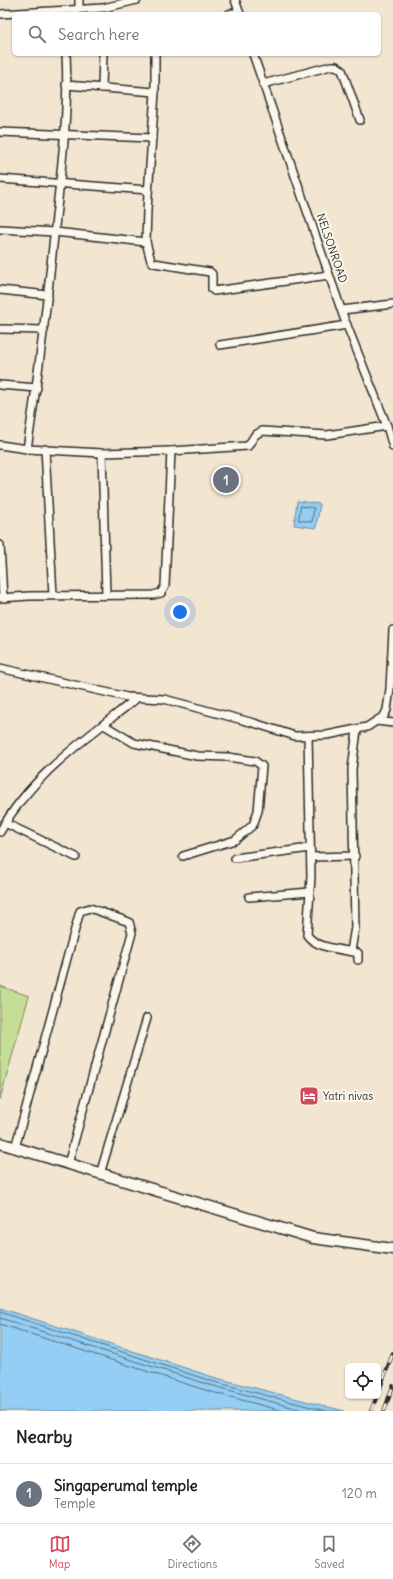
<!DOCTYPE html>
<style>
:root{--surface:#fff;--page:#f6f6f6;--text:#222;--muted:#767676;--line:#e0e0e0;--accent:#d1495b}
body{margin:0;font-family:Delius,sans-serif;background:var(--page);color:var(--text)}
.controls{position:absolute;right:12px;bottom:12px;display:grid;overflow:hidden;border-radius:6px;box-shadow:0 1px 3px #0004}
.controls button{width:36px;height:36px;display:grid;place-items:center;padding:0;border:0;border-bottom:1px solid var(--line);background:var(--surface);color:var(--text);font:20px sans-serif}
.you{position:absolute;left:180px;top:612px;width:14px;height:14px;margin:-10px;border:3px solid #fff;border-radius:50%;background:#1a73e8;box-shadow:0 0 0 6px #1a73e833}
.badge{display:grid;place-items:center;width:26px;height:26px;border-radius:50%;background:var(--accent);color:#fff;font-size:13px;font-weight:700}
.pin{position:absolute;translate:-50% -50%;border:2px solid #fff;box-shadow:0 1px 4px #0006}
.list{margin:0;padding:0;list-style:none}
h2{display:flex;justify-content:space-between;align-items:center;height:52px;margin:0;padding:0 16px;font-size:17px}
h2 small{font-size:13px;font-weight:400;color:var(--muted)}
.list li{display:grid;grid-template-columns:26px 1fr auto;gap:12px;align-items:center;box-sizing:border-box;height:60px;padding:0 16px;border-top:1px solid var(--line)}
.list b{display:block;font-size:15px;white-space:nowrap}
.list p{margin:0;font-size:13px;white-space:nowrap;color:var(--muted)}
.list em{font-size:13px;font-style:normal;color:var(--muted)}
.icon{flex:none;width:22px;height:22px;fill:none;stroke:currentColor;stroke-width:2;stroke-linecap:round;stroke-linejoin:round}
.map{position:relative;flex:none;width:393px;height:1411px;overflow:hidden}
.search{position:absolute;background:var(--surface);box-shadow:0 1px 3px #0004;left:12px;right:12px;top:12px;height:44px;display:flex;align-items:center;gap:10px;box-sizing:border-box;padding:0 14px;border-radius:6px;color:var(--muted);font-size:15px}
.sheet{height:112px;background:var(--surface)}
nav{display:flex;justify-content:space-around;align-items:center;box-sizing:border-box;height:56px;border-top:1px solid var(--line);background:var(--surface);font-size:11px;color:var(--muted)}
nav a{display:grid;justify-items:center;gap:2px}
nav .on{color:var(--accent)}
.map>svg:first-child{display:block}
.green{fill:#c5de95;stroke:#788460}
.water{fill:#94cef4;stroke:#6a8da4}
.lines{fill:none;stroke-linecap:round;stroke-linejoin:round}
.shore{stroke:#556c7b;stroke-width:1}
.street-casing{stroke:#2b2b2b;stroke-width:10}
.secondary-casing{stroke:#2b2b2b;stroke-width:13}
.street{stroke:#fbf7ec;stroke-width:7}
.secondary{stroke:#fbf7ec;stroke-width:10}
.rail-casing{stroke:#2b2b2b;stroke-width:4}
.rail{stroke:#fbf7ec;stroke-width:2.5;stroke-dasharray:8;stroke-linecap:butt}
.labels{text-anchor:middle;stroke-width:4;stroke-linejoin:round;paint-order:stroke}
.street-label{font-size:11px;fill:#2b2b2b;stroke:#fbf7ec}
.poi-label{font-size:11px;fill:#2b2b2b;stroke:#fbf7ec;text-anchor:start}
</style>
<div class="map">
<svg width="393" height="1411" viewBox="0 0 393 1411">
<rect width="100%" height="100%" fill="#f3e6d1"/>
<filter id="ink" filterUnits="userSpaceOnUse"><feTurbulence type="fractalNoise" baseFrequency=".025" numOctaves="2"/><feDisplacementMap in="SourceGraphic" scale="8" xChannelSelector="R" yChannelSelector="G"/><feConvolveMatrix kernelMatrix="1 2 1 2 8 2 1 2 1" color-interpolation-filters="sRGB"/></filter>
<g filter="url(#ink)">
<path class="green" d="M 0,986 L 29,996 L 0,1099 Z"/>
<g class="water">
<path d="M 297,501 L 320,504 L 316,528 L 294,525 Z"/>
<path d="M 0,1308 L 213,1377 L 344,1411 L 0,1411 Z"/>
</g>
<g class="lines">
<g class="shore">
<path d="M 301,506 L 314,508 L 312,522 L 299,520 Z"/>
<path d="M 0,1312 L 211,1381 L 326,1411"/>
<path d="M 0,1318 L 210,1385 L 306,1411"/>
<path d="M 0,1324 L 208,1391 L 283,1411"/>
</g>
<defs>
<g id="street">
<path d="M 79,0 L 79,9"/>
<path d="M 235,0 L 240,14"/>
<path d="M 0,14 L 103,8 L 137,0"/>
<path d="M 229,14 L 239,12"/>
<path d="M 253,54 L 344,318 L 387,426 L 393,447"/>
<path d="M 263,84 L 331,66 L 336,66 L 342,70 L 360,120"/>
<path d="M 66,85 L 155,92 L 147,210 L 146,242 L 151,261 L 154,263 L 210,272 L 212,274 L 212,289 L 214,291 L 329,275"/>
<path d="M 102,88 L 103,54"/>
<path d="M 155,92 L 155,54"/>
<path d="M 0,132 L 152,138"/>
<path d="M 0,179 L 148,190"/>
<path d="M 0,229 L 55,232 L 146,242"/>
<path d="M 0,290 L 48,295"/>
<path d="M 342,310 L 393,304"/>
<path d="M 0,329 L 44,330"/>
<path d="M 220,345 L 347,325"/>
<path d="M 0,385 L 37,388"/>
<path d="M 0,445 L 27,449 C 39,372 48,295 56,217 C 62,164 69,108 66,54"/>
<path d="M 45,449 L 53,595"/>
<path d="M 171,451 L 248,446 L 255,435 L 262,431 L 327,435 L 387,426"/>
<path d="M 102,453 L 106,595"/>
<path d="M 0,545 L 3,598"/>
<path d="M 0,598 L 29,596 L 153,595 L 161,593 L 165,586 L 171,451 L 102,453 L 27,449"/>
<path d="M 0,668 L 127,697 L 164,699 L 254,723 L 295,736 L 327,735 L 367,727 L 384,716 L 387,710 L 390,689 L 393,630"/>
<path d="M 377,721 L 393,723"/>
<path d="M 104,725 L 134,743 L 197,756 L 228,757 L 255,761 L 262,766 L 258,811 L 253,825 L 235,840 L 183,856"/>
<path d="M 308,736 L 311,877 L 307,935 C 317,949 342,949 358,953 L 358,960"/>
<path d="M 5,823 L 76,857"/>
<path d="M 0,832 C 31,775 87,738 137,698"/>
<path d="M 311,857 L 355,856"/>
<path d="M 235,858 L 310,848"/>
<path d="M 249,897 L 310,892"/>
<path d="M 351,951 L 355,927 L 352,769 L 357,730"/>
<path d="M 15,1148 L 80,911 L 90,908 L 129,922 L 132,933 L 68,1164"/>
<path d="M 100,1174 L 147,1018"/>
</g>
<path id="secondary" d="M 0,1143 L 313,1238 L 393,1249"/>
</defs>
<use href="#street" class="street-casing"/>
<use href="#secondary" class="secondary-casing"/>
<use href="#street" class="street"/>
<use href="#secondary" class="secondary"/>
<defs>
<g id="rail">
<path d="M 378,1393 L 393,1353"/>
<path d="M 371,1411 L 377,1396"/>
<path d="M 384,1411 L 393,1386"/>
</g>
</defs>
<use href="#rail" class="rail-casing"/>
<use href="#rail" class="rail"/>
</g>
</g>
<defs>
<symbol id="hotel-square" viewBox="-11 -11 22 22"><rect x="-9" y="-9" width="18" height="18" rx="4" fill="#d1495b" stroke="#fbf7ec"/><path d="M-6-4.5h1.5V1H6V5H4.5V3h-9V5H-6ZM-4 0a1.8 1.8 0 1 1 3.6 0ZM.5 0V-2.5h3Q6-2.5 6 0Z" fill="#fff"/></symbol>
</defs>
<g fill-rule="evenodd">
<use href="#hotel-square" x="298" y="1085" width="22" height="22"/>
</g>
<g class="labels">
<g class="street-label">
<text transform="translate(332 248) rotate(71)" y="4">NELSONROAD</text>
</g>
<g class="poi-label">
<text x="323" y="1100">Yatri nivas</text>
</g>
</g>
</svg>
<div class="controls">
<button><svg class="icon" aria-label="locate" viewBox="0 0 24 24"><circle cx="12" cy="12" r="6"/><path d="M12 2v4M12 18v4M2 12h4M18 12h4"/></svg></button>
</div>
<div class="you"></div>
<div class="pin badge" style="left:226px;top:480px;background:#6b7280">1</div>
<div class="search"><svg class="icon" aria-label="search" viewBox="0 0 24 24"><circle cx="10" cy="10" r="6"/><path d="M15 15l6 6"/></svg>Search here</div>
</div>
<section class="sheet">
<h2>Nearby<small></small></h2>
<ul class="list">
<li><span class="badge" style="background:#6b7280">1</span><div><b>Singaperumal temple</b><p>Temple</p></div><em>120 m</em></li>
</ul>
</section>
<nav>
<a class="on"><svg class="icon" aria-label="map" viewBox="0 0 24 24"><path d="M3 6l6-2 6 2 6-2v14l-6 2-6-2-6 2zM9 4v14M15 6v14"/></svg>Map</a>
<a><svg class="icon" aria-label="directions" viewBox="0 0 24 24"><path d="M12 3l9 9-9 9-9-9zM9 14v-3h6M13 9l2 2-2 2"/></svg>Directions</a>
<a><svg class="icon" aria-label="saved" viewBox="0 0 24 24"><path d="M7 4h10v16l-5-4-5 4z"/></svg>Saved</a>
</nav>
